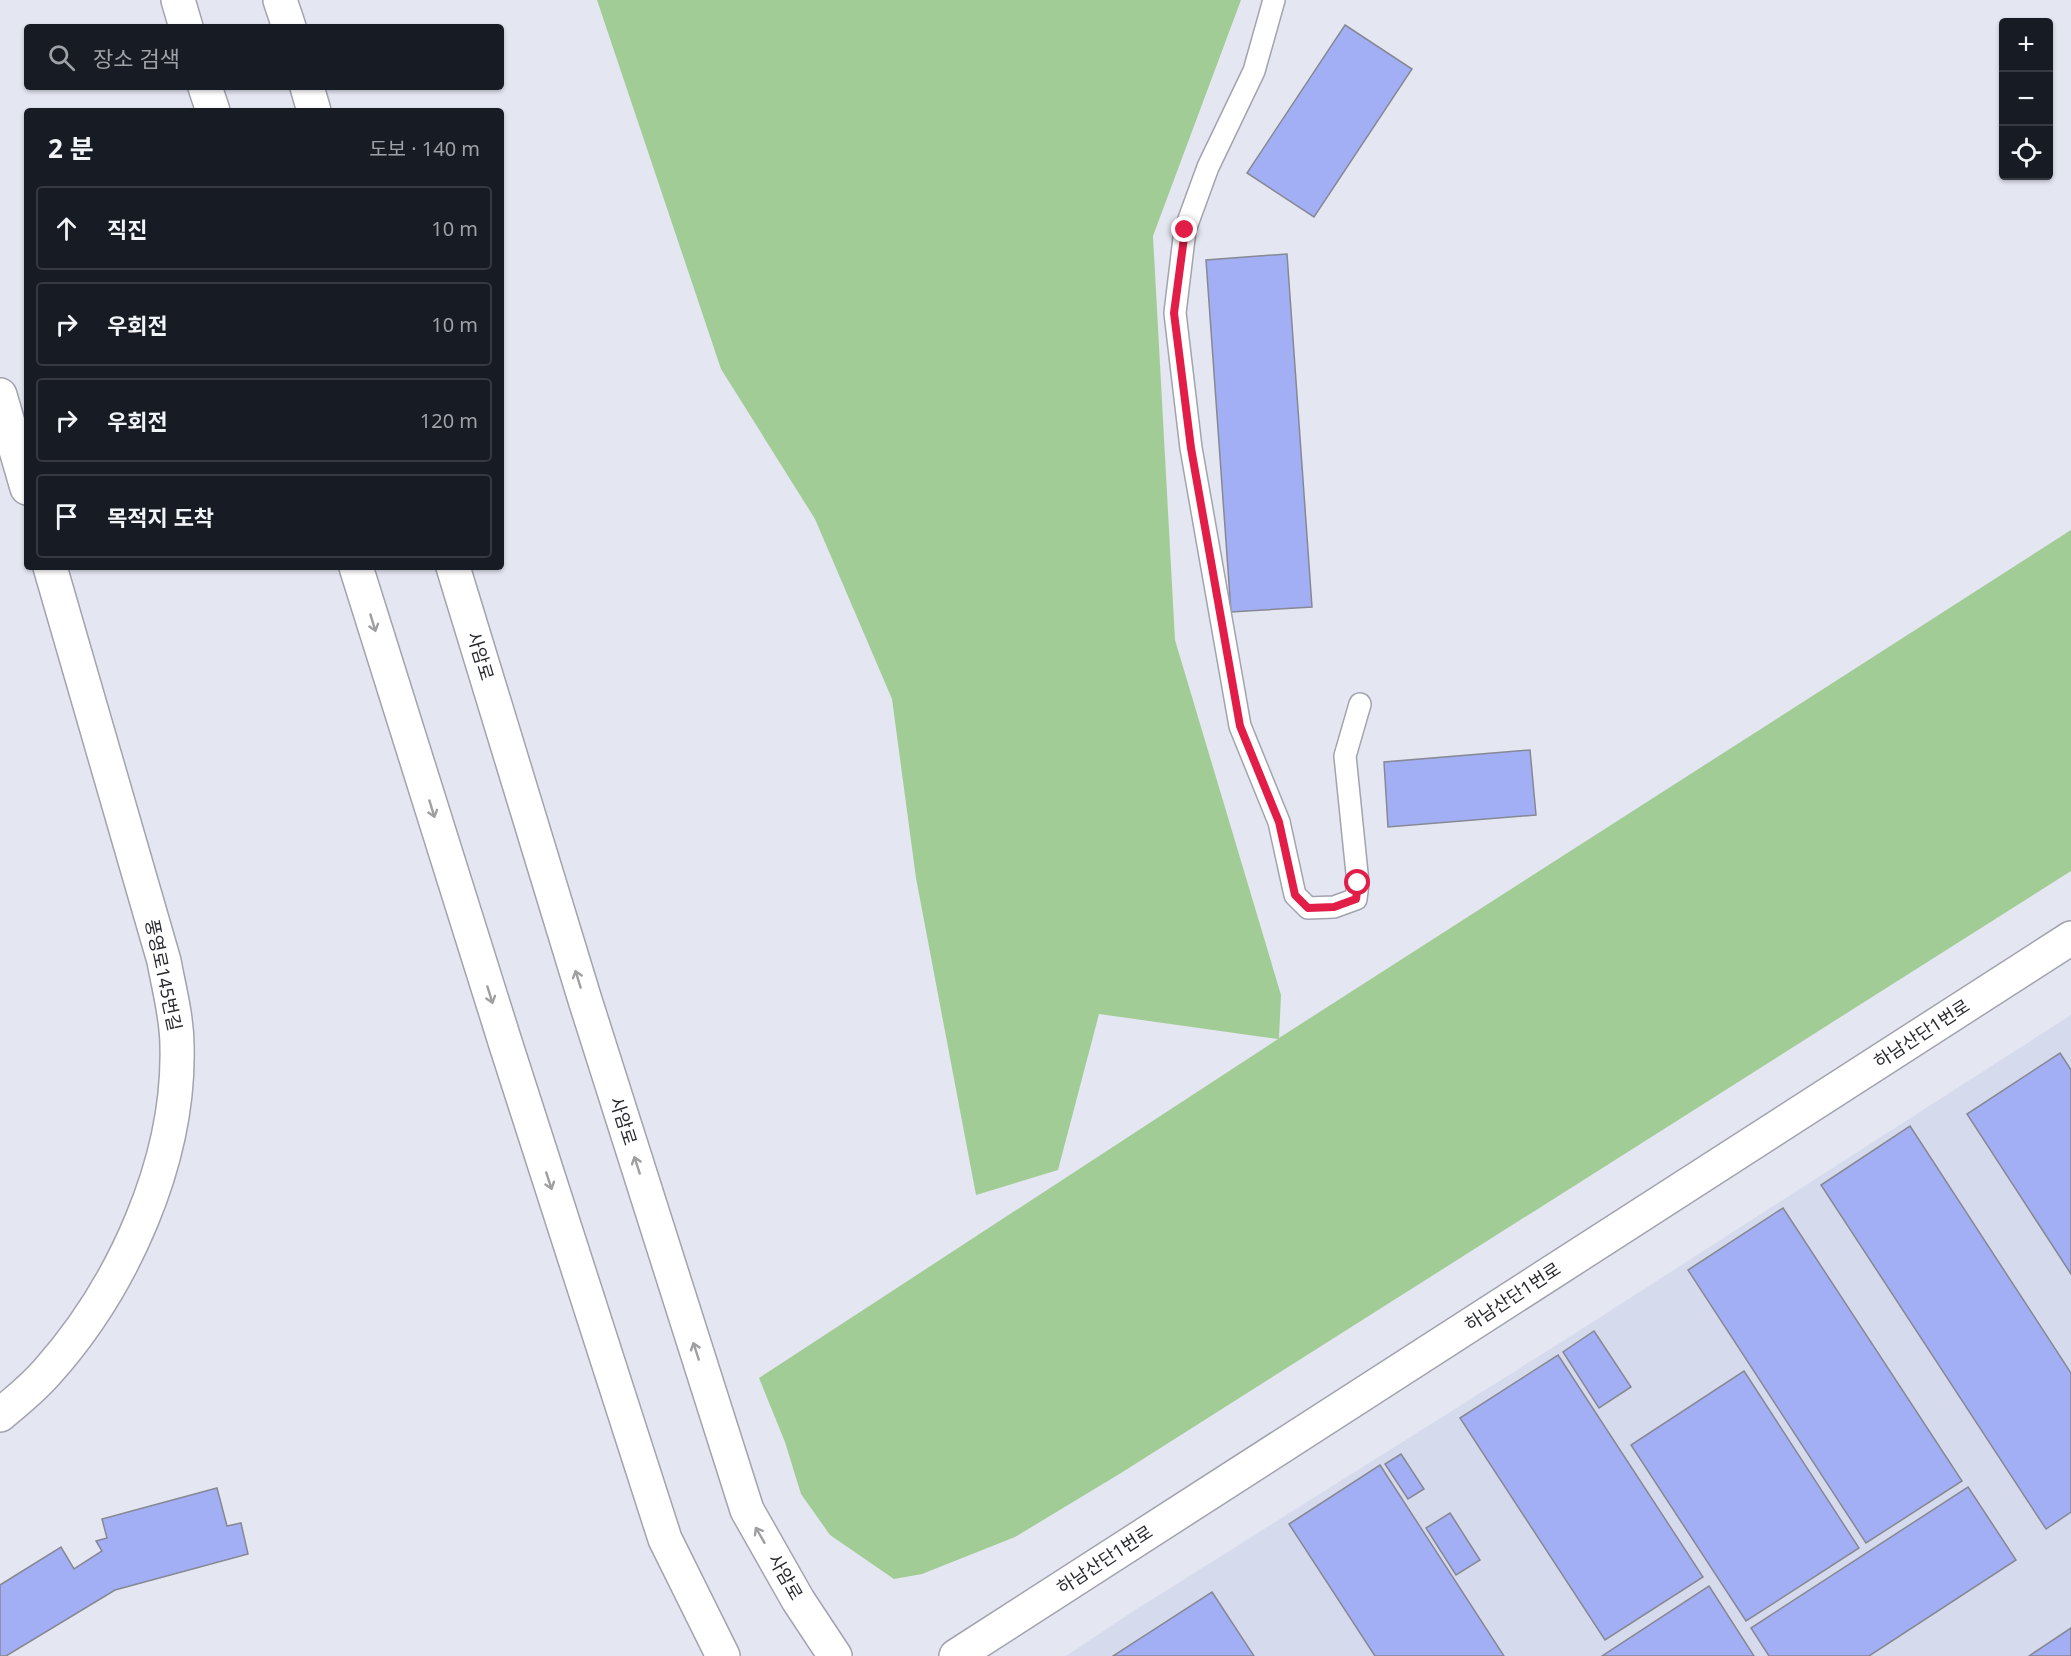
<!DOCTYPE html>
<html lang="ko">
<meta charset="utf-8">
<style>
:root{--surface:#171b24;--page:#20242c;--text:#f1f3f6;--muted:#9ea1a6;--line:#363941}
body{margin:0;font-family:"Noto Sans","Noto Sans KR",sans-serif;background:var(--page);color:var(--text)}
.controls{position:absolute;right:18px;top:18px;display:grid;overflow:hidden;border-radius:6px;box-shadow:0 2px 4px #0004}
.controls button{width:54px;height:54px;display:grid;place-items:center;padding:0;border:0;border-bottom:2px solid var(--line);background:var(--surface);color:var(--text);font:30px sans-serif}
.stop{position:absolute;width:18px;height:18px;margin:-14px;border:4px solid #e11d48;border-radius:50%;background:#fff}
.stop.end{background:#e11d48;border-color:#fff;box-shadow:0 2px 6px #0008}
.list{margin:0;padding:0;list-style:none}
h2{display:flex;justify-content:space-between;align-items:center;height:78px;margin:0;padding:0 24px;font-size:26px}
h2 small{font-size:20px;font-weight:400;color:var(--muted)}
.list li{display:grid;grid-template-columns:39px 1fr auto;gap:18px;align-items:center;box-sizing:border-box;height:84px;margin:0 12px 12px;padding:0 12px;border:2px solid var(--line);border-radius:6px}
.list b{display:block;font-size:22px;white-space:nowrap}
.list em{font-size:20px;font-style:normal;color:var(--muted)}
.icon{flex:none;width:33px;height:33px;fill:none;stroke:currentColor;stroke-width:2;stroke-linecap:round;stroke-linejoin:round}
.map{position:relative;flex:none;width:2071px;height:1656px;overflow:hidden}
.search{position:absolute;background:var(--surface);box-shadow:0 2px 4px #0004;left:24px;top:24px;width:480px;height:66px;display:flex;align-items:center;gap:15px;box-sizing:border-box;padding:0 21px;border-radius:6px;color:var(--muted);font-size:22px}
.panel{position:absolute;background:var(--surface);box-shadow:0 2px 4px #0004;left:24px;top:108px;width:480px;height:462px;border-radius:6px}
.map>svg:first-child{display:block}
.built{fill:#d6daed}
.green{fill:#a2cc95}
.building{fill:#a3aff4;stroke:#868893;stroke-width:1.5}
.lines{fill:none;stroke-linecap:round;stroke-linejoin:round}
.lane-casing{stroke:#a1a3ae;stroke-width:24}
.street-casing{stroke:#a1a3ae;stroke-width:36}
.secondary-casing{stroke:#a1a3ae;stroke-width:36}
.primary-casing{stroke:#a1a3ae;stroke-width:36}
.lane{stroke:#fff;stroke-width:21}
.street{stroke:#fff;stroke-width:33}
.secondary{stroke:#fff;stroke-width:33}
.primary{stroke:#fff;stroke-width:33}
.oneway{stroke:#9f9fa1}
.route{stroke:#e11d48;stroke-width:8}
.labels{text-anchor:middle;stroke-width:6;stroke-linejoin:round;paint-order:stroke}
.street-label{font-size:18px;fill:#292a2e;stroke:#fff}
</style>
<div class="map">
<svg width="2071" height="1656" viewBox="0 0 2071 1656">
<rect width="100%" height="100%" fill="#e4e6f2"/>
<path class="built" d="M 2071,1015 L 2071,1656 L 1066,1656 L 1129,1614 L 1574,1334 Z"/>
<path class="green" d="M 597,0 L 1241,0 L 1153,236 L 1175,640 L 1281,995 L 1279,1038 L 2071,530 L 2071,871 L 1121,1473 L 1015,1537 L 922,1574 L 894,1579 L 830,1535 L 801,1494 L 785,1442 L 759,1378 L 1278,1039 L 1099,1014 L 1058,1170 L 976,1195 L 916,878 L 892,699 L 815,519 L 721,369 Z"/>
<g class="building">
<path d="M 1345,25 L 1412,69 L 1314,217 L 1247,173 Z"/>
<path d="M 1287,254 L 1312,607 L 1231,612 L 1206,260 Z"/>
<path d="M 1530,750 L 1536,815 L 1388,827 L 1384,762 Z"/>
<path d="M 2060,1053 L 2071,1070 L 2071,1274 L 1967,1114 Z"/>
<path d="M 1910,1126 L 2071,1373 L 2071,1512 L 2046,1529 L 1821,1185 Z"/>
<path d="M 1783,1208 L 1962,1481 L 1866,1543 L 1688,1270 Z"/>
<path d="M 1594,1331 L 1631,1387 L 1599,1408 L 1563,1352 Z"/>
<path d="M 1558,1355 L 1703,1577 L 1605,1640 L 1460,1418 Z"/>
<path d="M 1744,1371 L 1859,1548 L 1746,1621 L 1631,1445 Z"/>
<path d="M 1401,1454 L 1424,1489 L 1408,1499 L 1385,1464 Z"/>
<path d="M 1380,1465 L 1504,1656 L 1375,1656 L 1289,1524 Z"/>
<path d="M 1968,1487 L 2016,1560 L 1869,1656 L 1769,1656 L 1751,1628 Z"/>
<path d="M 217,1488 L 227,1526 L 241,1523 L 248,1554 L 115,1590 L 6,1656 L 0,1656 L 0,1585 L 61,1547 L 74,1569 L 102,1551 L 96,1541 L 107,1538 L 102,1519 Z"/>
<path d="M 1450,1513 L 1480,1560 L 1456,1575 L 1426,1528 Z"/>
<path d="M 1709,1586 L 1754,1656 L 1602,1656 Z"/>
<path d="M 1212,1592 L 1254,1656 L 1113,1656 Z"/>
<path d="M 2071,1628 L 2071,1656 L 2029,1656 Z"/>
</g>
<g class="lines">
<defs>
<path id="lane" d="M 1274,0 L 1254,71 L 1208,167 L 1185,230 L 1175,313 L 1191,448 L 1240,726 L 1279,822 L 1295,895 L 1308,908 L 1334,907 L 1356,899 L 1358,883 L 1345,756 L 1360,704"/>
<g id="street">
<path d="M 0,395 L 27,488"/>
<path d="M 0,1415 C 16,1402 33,1388 47,1372 C 123,1287 180,1161 177,1046 C 177,1017 169,989 164,961 L 50,567"/>
</g>
<path id="secondary" d="M 956,1656 L 2071,938"/>
<g id="primary">
<path d="M 178,0 L 186,27"/>
<path d="M 280,0 L 289,27"/>
<path d="M 205,87 L 213,111"/>
<path d="M 307,87 L 314,111"/>
<path d="M 356,567 L 506,1045 L 665,1539 L 723,1656"/>
<path d="M 453,567 L 585,1000 L 747,1510 L 798,1600 L 835,1656"/>
</g>
</defs>
<use href="#lane" class="lane-casing"/>
<use href="#street" class="street-casing"/>
<use href="#secondary" class="secondary-casing"/>
<use href="#primary" class="primary-casing"/>
<use href="#lane" class="lane"/>
<use href="#street" class="street"/>
<use href="#secondary" class="secondary"/>
<use href="#primary" class="primary"/>
</g>
<defs><path id="oneway-shaft" d="M-6 0H5M1.5-3L5.5 0L1.5 3" fill="none" stroke-width="1.6" stroke-linecap="round" stroke-linejoin="round" transform="scale(1.5)"/></defs>
<g class="oneway">
<use href="#oneway-shaft" transform="translate(373 623) rotate(73)"/>
<use href="#oneway-shaft" transform="translate(432 809) rotate(73)"/>
<use href="#oneway-shaft" transform="translate(578 979) rotate(-107)"/>
<use href="#oneway-shaft" transform="translate(490 995) rotate(73)"/>
<use href="#oneway-shaft" transform="translate(637 1165) rotate(-108)"/>
<use href="#oneway-shaft" transform="translate(549 1181) rotate(72)"/>
<use href="#oneway-shaft" transform="translate(696 1351) rotate(-108)"/>
<use href="#oneway-shaft" transform="translate(760 1535) rotate(-120)"/>
</g>
<g class="lines">
<path class="route" d="M 1185,230 L 1174,313 L 1191,448 L 1240,726 L 1279,822 L 1295,895 L 1308,908 L 1334,907 L 1356,899 L 1358,883"/>
</g>
<g class="labels">
<g class="street-label">
<text transform="translate(480 656) rotate(73)" y="6">사암로</text>
<text transform="translate(163 975) rotate(78)" y="6">풍영로145번길</text>
<text transform="translate(1922 1034) rotate(-33)" y="6">하남산단1번로</text>
<text transform="translate(623 1121) rotate(72)" y="6">사암로</text>
<text transform="translate(1513 1297) rotate(-33)" y="6">하남산단1번로</text>
<text transform="translate(1105 1560) rotate(-33)" y="6">하남산단1번로</text>
<text transform="translate(785 1577) rotate(60)" y="6">사암로</text>
</g>
</g>
</svg>
<div class="controls">
<button>+</button>
<button>−</button>
<button><svg class="icon" aria-label="locate" viewBox="0 0 24 24"><circle cx="12" cy="12" r="6"/><path d="M12 2v4M12 18v4M2 12h4M18 12h4"/></svg></button>
</div>
<div class="stop" style="left:1358px;top:883px"></div>
<div class="stop end" style="left:1185px;top:230px"></div>
<div class="search"><svg class="icon" aria-label="search" viewBox="0 0 24 24"><circle cx="10" cy="10" r="6"/><path d="M15 15l6 6"/></svg>장소 검색</div>
<section class="panel">
<h2>2 분<small>도보 · 140 m</small></h2>
<ul class="list">
<li><svg class="icon" aria-label="ahead" viewBox="0 0 24 24"><path d="M12 20V5M6 11l6-6 6 6"/></svg><div><b>직진</b></div><em>10 m</em></li>
<li><svg class="icon" aria-label="right" viewBox="0 0 24 24"><path d="M7 20v-9h11M14 6l5 5-5 5"/></svg><div><b>우회전</b></div><em>10 m</em></li>
<li><svg class="icon" aria-label="right" viewBox="0 0 24 24"><path d="M7 20v-9h11M14 6l5 5-5 5"/></svg><div><b>우회전</b></div><em>120 m</em></li>
<li><svg class="icon" aria-label="arrive" viewBox="0 0 24 24"><path d="M6 21V4h12l-3 4 3 4H6"/></svg><div><b>목적지 도착</b></div></li>
</ul>
</section>
</div>
